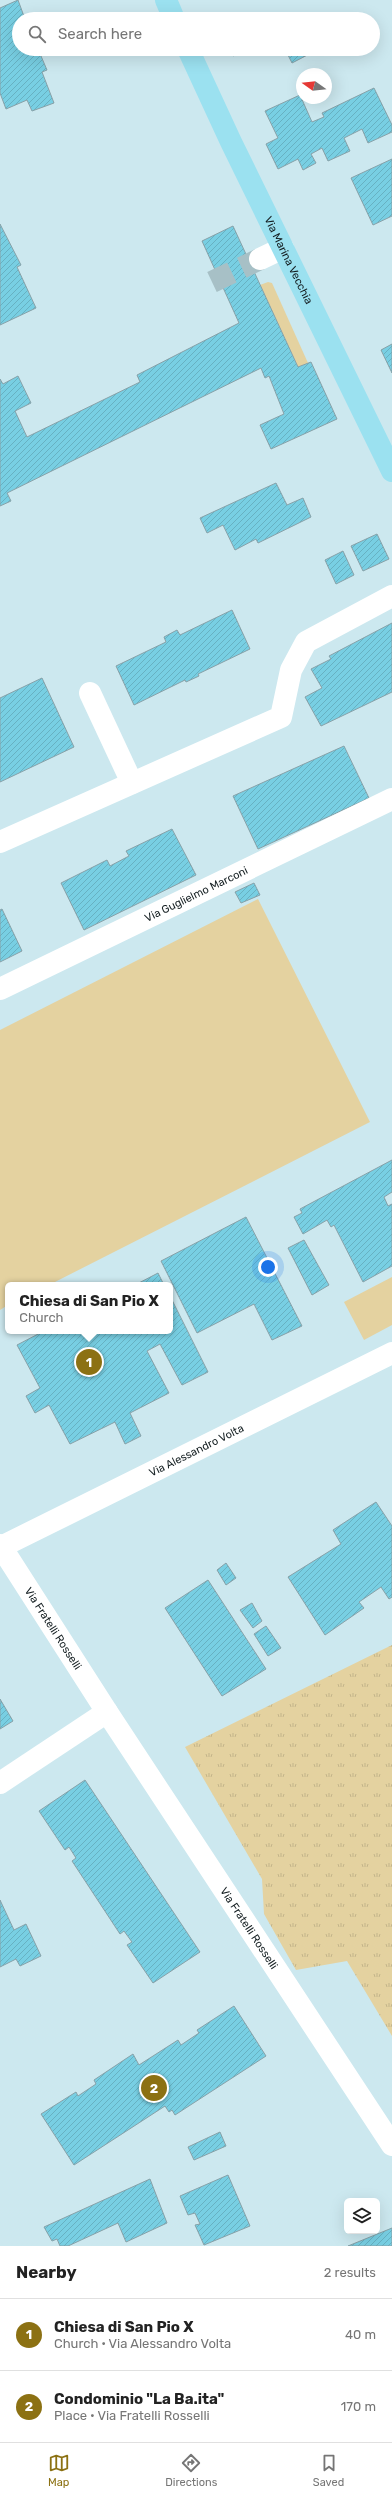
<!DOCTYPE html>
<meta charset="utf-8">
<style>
:root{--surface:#fff;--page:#f6f6f6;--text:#222;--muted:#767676;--line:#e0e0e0;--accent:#8c7113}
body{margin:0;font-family:Rubik,sans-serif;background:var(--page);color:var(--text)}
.controls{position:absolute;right:12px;bottom:12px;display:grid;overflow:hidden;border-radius:6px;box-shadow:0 4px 16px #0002}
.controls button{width:36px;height:36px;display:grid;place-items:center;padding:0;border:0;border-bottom:1px solid var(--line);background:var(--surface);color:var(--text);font:20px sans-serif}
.compass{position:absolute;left:296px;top:68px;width:36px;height:36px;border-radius:50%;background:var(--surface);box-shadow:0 4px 16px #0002;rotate:285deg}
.you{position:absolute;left:268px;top:1267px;width:14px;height:14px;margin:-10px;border:3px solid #fff;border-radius:50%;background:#1a73e8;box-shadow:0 0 0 6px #1a73e833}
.badge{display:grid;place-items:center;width:26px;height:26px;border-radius:50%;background:var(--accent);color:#fff;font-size:13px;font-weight:700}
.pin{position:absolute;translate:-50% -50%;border:2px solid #fff;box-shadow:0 1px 4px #0006}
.popup{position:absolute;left:5px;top:1282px;width:168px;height:52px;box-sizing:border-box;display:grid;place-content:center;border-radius:6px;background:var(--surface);filter:drop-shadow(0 1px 3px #0005);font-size:13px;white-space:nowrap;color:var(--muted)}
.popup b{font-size:15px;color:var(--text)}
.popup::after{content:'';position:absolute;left:50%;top:100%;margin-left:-8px;border:8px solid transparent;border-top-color:var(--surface)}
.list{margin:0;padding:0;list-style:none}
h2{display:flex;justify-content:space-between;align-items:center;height:52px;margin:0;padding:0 16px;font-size:17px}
h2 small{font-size:13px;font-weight:400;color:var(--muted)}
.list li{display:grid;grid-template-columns:26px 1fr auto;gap:12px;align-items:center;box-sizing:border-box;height:72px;padding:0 16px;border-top:1px solid var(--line)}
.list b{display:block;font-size:15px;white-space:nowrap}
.list p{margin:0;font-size:13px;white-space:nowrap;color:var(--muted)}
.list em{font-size:13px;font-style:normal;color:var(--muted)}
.icon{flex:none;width:22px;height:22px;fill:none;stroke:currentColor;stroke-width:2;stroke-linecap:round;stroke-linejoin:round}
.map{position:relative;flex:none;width:392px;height:2246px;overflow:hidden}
.search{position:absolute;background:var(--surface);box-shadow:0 4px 16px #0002;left:12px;right:12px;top:12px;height:44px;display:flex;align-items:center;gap:10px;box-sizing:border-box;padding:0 14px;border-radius:22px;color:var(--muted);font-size:15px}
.sheet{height:196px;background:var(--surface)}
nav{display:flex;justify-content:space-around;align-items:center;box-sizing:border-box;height:56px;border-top:1px solid var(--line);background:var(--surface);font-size:11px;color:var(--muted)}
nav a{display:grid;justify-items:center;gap:2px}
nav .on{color:var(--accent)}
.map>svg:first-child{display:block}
.green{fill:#e4d2a0}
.park{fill:url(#park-tufts)}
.building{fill:url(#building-hatch);stroke:#87a1a8}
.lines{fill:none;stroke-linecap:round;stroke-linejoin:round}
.minor-tunnel{stroke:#a7c0c6;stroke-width:22;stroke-dasharray:22 11;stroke-linecap:butt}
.minor{stroke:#fff;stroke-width:22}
.major{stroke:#9be1f0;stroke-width:22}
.labels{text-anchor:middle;stroke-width:4;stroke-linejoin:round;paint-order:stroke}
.street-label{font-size:11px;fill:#151f22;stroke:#cce8ef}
</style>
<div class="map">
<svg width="392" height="2246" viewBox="0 0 392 2246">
<defs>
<pattern id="park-tufts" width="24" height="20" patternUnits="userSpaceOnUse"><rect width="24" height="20" fill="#e4d2a0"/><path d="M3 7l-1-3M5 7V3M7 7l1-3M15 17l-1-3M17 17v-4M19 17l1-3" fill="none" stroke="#c3b48a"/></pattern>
<pattern id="building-hatch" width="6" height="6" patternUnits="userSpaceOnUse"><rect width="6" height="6" fill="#78cfe3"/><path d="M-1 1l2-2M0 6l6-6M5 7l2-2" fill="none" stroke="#67b1c2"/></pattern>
</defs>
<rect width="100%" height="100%" fill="#cce8ef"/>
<g class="green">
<path d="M 268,282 L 272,283 L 308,363 L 298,367 L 260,285 Z"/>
<path d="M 258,899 L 370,1122 L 49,1285 L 8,1285 L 8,1305 L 0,1310 L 0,1030 Z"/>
<path d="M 392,1277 L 392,1325 L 364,1340 L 344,1302 Z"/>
</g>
<path class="park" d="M 392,1645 L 392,2036 L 347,1961 L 296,1970 L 264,1914 L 262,1879 L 185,1747 Z"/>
<g class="building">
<path d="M 18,0 L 25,19 L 19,19 L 19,49 L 38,49 L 47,70 L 42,72 L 54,103 L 32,111 L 27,100 L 6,109 L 0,93 L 0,8 Z"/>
<path d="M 229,49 L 245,49 L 233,56 Z"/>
<path d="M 290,49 L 316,49 L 317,50 L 292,63 L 286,51 Z"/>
<path d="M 374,88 L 392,125 L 392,132 L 368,143 L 362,129 L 344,138 L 350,151 L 328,161 L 322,148 L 311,154 L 316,163 L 303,170 L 298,159 L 278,169 L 266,144 L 278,138 L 265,111 L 300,95 L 312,122 L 324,117 L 322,113 Z"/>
<path d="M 392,159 L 392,216 L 373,225 L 351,178 Z"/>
<path d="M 0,224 L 21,265 L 17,267 L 36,308 L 0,325 Z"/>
<path d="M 233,226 L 298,367 L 311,362 L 337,419 L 271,449 L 260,425 L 284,414 L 269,376 L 265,378 L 261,368 L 7,493 L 11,501 L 0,506 L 0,379 L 3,384 L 18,376 L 31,403 L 15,411 L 27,437 L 140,382 L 137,375 L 239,323 L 202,241 Z"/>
<path d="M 392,344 L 392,373 L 381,350 Z"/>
<path d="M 276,483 L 287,505 L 303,498 L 311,517 L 258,543 L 256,539 L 235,550 L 223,525 L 207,533 L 200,518 Z"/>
<path d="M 377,534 L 389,559 L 363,571 L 351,546 Z"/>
<path d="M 343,551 L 354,575 L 336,584 L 325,560 Z"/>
<path d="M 232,610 L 250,649 L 198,674 L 199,676 L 186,682 L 185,680 L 134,705 L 116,666 L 166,642 L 164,637 L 177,630 L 180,635 Z"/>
<path d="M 392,623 L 392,692 L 321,726 L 305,697 L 322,688 L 311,669 L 331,659 L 329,656 Z"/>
<path d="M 42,678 L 74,747 L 0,782 L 0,698 Z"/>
<path d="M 344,746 L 369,798 L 258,849 L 233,796 Z"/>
<path d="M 172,829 L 196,875 L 84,930 L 61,883 L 107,860 L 110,866 L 129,856 L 126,851 Z"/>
<path d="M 254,883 L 260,895 L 241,903 L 235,892 Z"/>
<path d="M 2,909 L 22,951 L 0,962 L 0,910 Z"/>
<path d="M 392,1160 L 392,1192 L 384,1197 L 388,1206 L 392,1204 L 392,1266 L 363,1282 L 334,1225 L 331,1227 L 327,1220 L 303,1234 L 294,1217 L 302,1213 L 300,1209 Z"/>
<path d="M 246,1217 L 302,1326 L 272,1340 L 254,1304 L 197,1333 L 161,1261 Z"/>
<path d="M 304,1240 L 329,1285 L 312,1295 L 288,1248 Z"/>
<path d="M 158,1273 L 164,1285 L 135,1285 Z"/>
<path d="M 170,1296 L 208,1372 L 182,1385 L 160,1344 L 147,1351 L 169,1393 L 130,1413 L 141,1436 L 125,1444 L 115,1422 L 70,1444 L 49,1405 L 35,1413 L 26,1396 L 40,1388 L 17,1345 L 44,1331 L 137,1331 L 138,1334 L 143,1331 L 170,1331 Z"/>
<path d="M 376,1502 L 392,1526 L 392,1597 L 389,1599 L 381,1587 L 359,1602 L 364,1608 L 325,1635 L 288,1577 L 341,1544 L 333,1530 Z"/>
<path d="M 226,1563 L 236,1578 L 226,1585 L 217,1570 Z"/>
<path d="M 208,1580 L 266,1669 L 222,1696 L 165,1608 Z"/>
<path d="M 252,1603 L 262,1621 L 253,1628 L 240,1610 Z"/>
<path d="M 266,1626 L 281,1648 L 268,1656 L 254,1634 Z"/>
<path d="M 0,1699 L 13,1721 L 0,1729 Z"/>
<path d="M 85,1780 L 200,1952 L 153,1983 L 127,1945 L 132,1942 L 124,1931 L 120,1934 L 72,1861 L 76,1858 L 69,1847 L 65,1850 L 39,1811 Z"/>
<path d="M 0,1900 L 14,1930 L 26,1924 L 41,1956 L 20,1966 L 16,1959 L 0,1967 Z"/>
<path d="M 234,2006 L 266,2056 L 175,2115 L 172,2110 L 169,2112 L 165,2106 L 74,2165 L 41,2114 L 76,2092 L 78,2096 L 96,2084 L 94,2080 L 133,2054 L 139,2065 L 178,2040 L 181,2045 L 199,2033 L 197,2030 Z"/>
<path d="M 220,2132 L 226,2146 L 194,2160 L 188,2147 Z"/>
<path d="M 228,2175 L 250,2226 L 204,2245 L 195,2225 L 200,2224 L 195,2213 L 188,2215 L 180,2196 Z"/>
<path d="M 150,2179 L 167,2223 L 126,2242 L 118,2223 L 68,2246 L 60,2246 L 57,2239 L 52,2241 L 44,2227 Z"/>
<path d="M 392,2228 L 392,2246 L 348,2246 Z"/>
</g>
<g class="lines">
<path class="minor-tunnel" d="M 212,282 L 260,259"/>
<g class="minor">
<path d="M 260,259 L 283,248"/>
<path d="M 90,693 L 132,783"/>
<path d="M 0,842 L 281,717 L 291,670 L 306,642 L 392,596"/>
<path id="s1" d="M 0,989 L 392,799"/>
<path id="s2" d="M 0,1545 L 107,1712 L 392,2145"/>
<path id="s3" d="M 1,1547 L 392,1353"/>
<path d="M 0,1783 L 107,1712"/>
</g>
<g class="major">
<path d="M 166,0 L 174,19"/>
<path id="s4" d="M 188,49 L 231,142 L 392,471"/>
</g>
</g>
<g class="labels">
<g class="street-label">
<text dy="4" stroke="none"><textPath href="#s4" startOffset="234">Via Marina Vecchia</textPath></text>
<text dy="4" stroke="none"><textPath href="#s1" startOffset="218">Via Guglielmo Marconi</textPath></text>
<text dy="4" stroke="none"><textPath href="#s3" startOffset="218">Via Alessandro Volta</textPath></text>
<text dy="4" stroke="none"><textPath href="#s2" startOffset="99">Via Fratelli Rosselli</textPath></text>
<text dy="4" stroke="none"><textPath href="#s2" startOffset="457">Via Fratelli Rosselli</textPath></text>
</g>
</g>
</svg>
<div class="controls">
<button><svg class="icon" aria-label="layers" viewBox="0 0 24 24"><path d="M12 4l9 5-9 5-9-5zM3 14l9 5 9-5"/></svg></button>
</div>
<svg class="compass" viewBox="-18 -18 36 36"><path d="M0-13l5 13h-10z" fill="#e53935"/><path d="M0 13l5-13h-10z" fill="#767676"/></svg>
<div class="you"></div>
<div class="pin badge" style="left:89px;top:1362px">1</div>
<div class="popup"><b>Chiesa di San Pio X</b>Church</div>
<div class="pin badge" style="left:154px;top:2088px">2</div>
<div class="search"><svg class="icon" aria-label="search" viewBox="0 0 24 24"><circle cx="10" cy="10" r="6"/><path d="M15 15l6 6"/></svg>Search here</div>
</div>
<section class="sheet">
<h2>Nearby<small>2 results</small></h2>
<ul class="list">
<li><span class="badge">1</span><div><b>Chiesa di San Pio X</b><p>Church · Via Alessandro Volta</p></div><em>40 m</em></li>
<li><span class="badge">2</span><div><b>Condominio &quot;La Ba.ita&quot;</b><p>Place · Via Fratelli Rosselli</p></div><em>170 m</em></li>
</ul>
</section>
<nav>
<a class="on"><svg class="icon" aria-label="map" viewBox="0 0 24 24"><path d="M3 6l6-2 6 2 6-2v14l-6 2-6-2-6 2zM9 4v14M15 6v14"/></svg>Map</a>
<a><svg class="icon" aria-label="directions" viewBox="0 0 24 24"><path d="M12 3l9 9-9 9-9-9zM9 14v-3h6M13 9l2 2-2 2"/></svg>Directions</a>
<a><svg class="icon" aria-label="saved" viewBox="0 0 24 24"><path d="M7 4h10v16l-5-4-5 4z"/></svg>Saved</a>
</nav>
